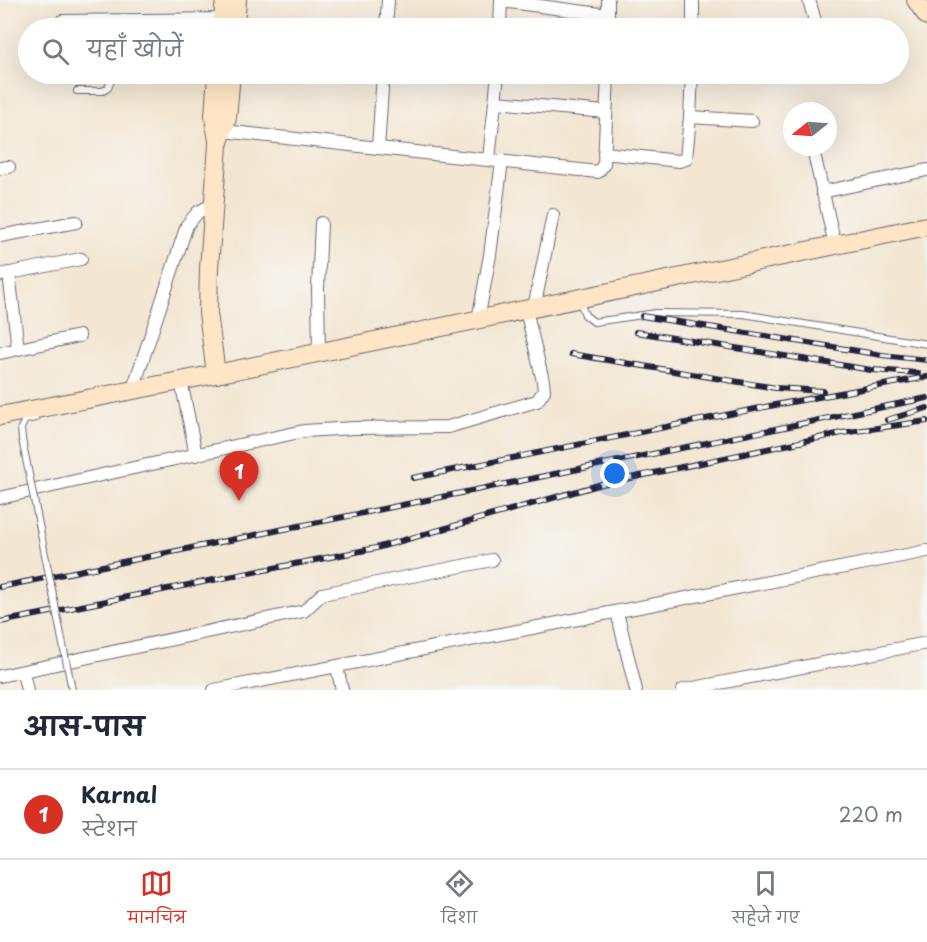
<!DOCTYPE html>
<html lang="hi">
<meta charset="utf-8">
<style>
:root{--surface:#fff;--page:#f2f2f3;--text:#1f2937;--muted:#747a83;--line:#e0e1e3;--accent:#d93025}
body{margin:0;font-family:"Playpen Sans","Playpen Sans Deva",sans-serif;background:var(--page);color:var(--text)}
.compass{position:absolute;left:783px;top:102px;width:54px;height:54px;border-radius:50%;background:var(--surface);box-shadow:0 6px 24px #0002;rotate:253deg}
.you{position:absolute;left:615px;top:474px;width:21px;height:21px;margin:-15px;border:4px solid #fff;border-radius:50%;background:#1a73e8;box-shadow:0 0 0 9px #1a73e833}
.badge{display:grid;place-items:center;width:39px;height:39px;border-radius:50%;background:var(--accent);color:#fff;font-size:20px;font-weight:700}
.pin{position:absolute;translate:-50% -50px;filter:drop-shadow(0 2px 3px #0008)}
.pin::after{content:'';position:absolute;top:32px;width:21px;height:18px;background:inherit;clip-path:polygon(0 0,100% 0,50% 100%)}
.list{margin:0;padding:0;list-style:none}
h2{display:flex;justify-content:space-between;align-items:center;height:78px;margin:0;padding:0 24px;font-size:26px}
h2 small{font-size:20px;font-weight:400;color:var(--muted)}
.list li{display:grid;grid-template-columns:39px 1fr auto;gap:18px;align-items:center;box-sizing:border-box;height:90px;padding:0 24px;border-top:2px solid var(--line)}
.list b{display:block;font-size:22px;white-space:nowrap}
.list p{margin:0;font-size:20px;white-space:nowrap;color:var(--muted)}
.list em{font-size:20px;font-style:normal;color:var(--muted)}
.icon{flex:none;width:33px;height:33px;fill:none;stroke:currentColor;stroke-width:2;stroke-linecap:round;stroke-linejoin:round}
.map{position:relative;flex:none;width:927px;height:690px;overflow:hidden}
.search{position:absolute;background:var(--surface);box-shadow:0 6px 24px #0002;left:18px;right:18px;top:18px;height:66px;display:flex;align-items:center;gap:15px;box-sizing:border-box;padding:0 21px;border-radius:33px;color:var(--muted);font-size:22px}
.sheet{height:168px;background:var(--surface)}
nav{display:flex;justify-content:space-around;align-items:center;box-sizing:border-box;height:84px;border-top:2px solid var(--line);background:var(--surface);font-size:16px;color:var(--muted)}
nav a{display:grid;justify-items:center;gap:3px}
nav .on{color:var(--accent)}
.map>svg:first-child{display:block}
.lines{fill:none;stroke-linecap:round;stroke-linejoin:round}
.lane-casing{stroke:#6b6770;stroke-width:8}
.street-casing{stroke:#6b6770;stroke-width:14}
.secondary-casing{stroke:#6b6770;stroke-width:20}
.lane{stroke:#fff;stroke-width:6}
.street{stroke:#fff;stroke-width:12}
.secondary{stroke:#fde5c5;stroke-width:18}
.rail-casing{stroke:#22223b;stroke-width:6}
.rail{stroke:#f6f6f2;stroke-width:4;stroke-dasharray:11;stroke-linecap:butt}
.lane-bridge-casing{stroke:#6b6770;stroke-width:8;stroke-linecap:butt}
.lane-bridge{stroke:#fff;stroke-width:6}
</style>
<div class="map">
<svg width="927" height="690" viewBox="0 0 927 690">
<rect width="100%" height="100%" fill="#f6f6f2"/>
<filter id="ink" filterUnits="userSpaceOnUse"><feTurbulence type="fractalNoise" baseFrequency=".0167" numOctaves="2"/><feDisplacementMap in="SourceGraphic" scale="12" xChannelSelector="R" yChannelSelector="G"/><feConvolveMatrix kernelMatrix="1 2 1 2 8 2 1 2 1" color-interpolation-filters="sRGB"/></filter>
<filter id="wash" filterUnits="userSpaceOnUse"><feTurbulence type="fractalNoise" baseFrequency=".008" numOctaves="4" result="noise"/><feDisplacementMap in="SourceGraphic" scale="24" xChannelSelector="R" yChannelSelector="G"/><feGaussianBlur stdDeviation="1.35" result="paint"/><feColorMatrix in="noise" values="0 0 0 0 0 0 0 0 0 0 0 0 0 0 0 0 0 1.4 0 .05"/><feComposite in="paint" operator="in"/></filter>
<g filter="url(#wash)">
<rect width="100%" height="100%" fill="#f3e6d2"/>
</g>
<g filter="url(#ink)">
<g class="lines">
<defs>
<g id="lane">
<path d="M 77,91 L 103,91 L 108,88 L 114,74"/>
<path d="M 580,302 L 585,315 L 594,322 L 656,313 L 743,314 L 927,344"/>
<path d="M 22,439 L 21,428 L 25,420 L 35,418"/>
</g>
<g id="street">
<path d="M 608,0 L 608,28"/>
<path d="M 693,0 L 693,28"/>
<path d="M 809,0 L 815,21"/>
<path d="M 501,1 L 608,15"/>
<path d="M 62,21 L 228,19"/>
<path d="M 386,28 L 388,0"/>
<path d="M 500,28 L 501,0"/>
<path d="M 497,102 L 605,112"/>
<path d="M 690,117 L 752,121"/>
<path d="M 223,131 L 598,172 L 604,164 L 608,74"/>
<path d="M 378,148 L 383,74"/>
<path d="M 604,153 L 679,161 L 686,159 L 690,117 L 692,74"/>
<path d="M 815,158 L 835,245"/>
<path d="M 489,159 L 498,74"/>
<path d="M 0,168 L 9,167"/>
<path d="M 822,192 L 927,170"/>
<path d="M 0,236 L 76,222"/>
<path d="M 9,273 L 18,349"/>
<path d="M 0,275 L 81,259"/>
<path d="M 534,308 L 553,215"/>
<path d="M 478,320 L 490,255 L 502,161"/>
<path d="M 0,353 L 79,336"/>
<path d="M 319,353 L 318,289 L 321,223"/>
<path d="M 181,381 L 196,455"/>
<path d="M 133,389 L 187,225 L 198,212 L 214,204"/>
<path d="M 0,498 L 106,474 L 304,431 L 354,428 L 448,427 L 537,401 L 544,391 L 543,381 L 526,310"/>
<path d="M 617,612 L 636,690"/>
<path d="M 337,667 L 342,690"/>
<path d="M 23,673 L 27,690"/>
<path d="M 0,676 L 304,611 L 322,594 L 492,560"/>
<path d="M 214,690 L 927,551"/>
<path d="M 683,690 L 927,643"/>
</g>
<g id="secondary">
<path d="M 916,0 L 927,16"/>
<path d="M 222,28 L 225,0"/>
<path d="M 235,28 L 237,0"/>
<path d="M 217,74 L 214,116 L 218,141"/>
<path d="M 216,374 L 208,313 L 209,268 L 218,145 L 227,118 L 231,74"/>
<path d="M 0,416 L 216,374 L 927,226"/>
</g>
</defs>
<use href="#lane" class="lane-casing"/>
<use href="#street" class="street-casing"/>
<use href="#secondary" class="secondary-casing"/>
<use href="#lane" class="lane"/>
<use href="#street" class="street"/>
<use href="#secondary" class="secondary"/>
<defs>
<g id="rail">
<path d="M 642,316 L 882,355 L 927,360"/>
<path d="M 636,332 L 871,370 L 918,373"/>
<path d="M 571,354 L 776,388 L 823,391"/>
<path d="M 887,420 L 927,408"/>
<path d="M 413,478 L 775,405 L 927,377"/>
<path d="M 0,587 L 927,398"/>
<path d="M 0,622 L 376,548 L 602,484 L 842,433 L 927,421"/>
</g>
</defs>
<use href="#rail" class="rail-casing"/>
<use href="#rail" class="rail"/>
<defs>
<path id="lane-bridge" d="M 22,439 L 72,690"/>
</defs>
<use href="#lane-bridge" class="lane-bridge-casing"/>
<use href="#lane-bridge" class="lane-bridge"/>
</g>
</g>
</svg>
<svg class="compass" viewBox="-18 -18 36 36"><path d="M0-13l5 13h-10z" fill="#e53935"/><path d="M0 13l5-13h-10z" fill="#747a83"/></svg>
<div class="you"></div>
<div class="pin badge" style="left:239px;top:501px">1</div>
<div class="search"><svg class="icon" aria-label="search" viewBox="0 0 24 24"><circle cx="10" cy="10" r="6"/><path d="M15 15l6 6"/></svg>यहाँ खोजें</div>
</div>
<section class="sheet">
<h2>आस-पास<small></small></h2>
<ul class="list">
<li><span class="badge">1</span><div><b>Karnal</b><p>स्टेशन</p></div><em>220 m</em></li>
</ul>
</section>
<nav>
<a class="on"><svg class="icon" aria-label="map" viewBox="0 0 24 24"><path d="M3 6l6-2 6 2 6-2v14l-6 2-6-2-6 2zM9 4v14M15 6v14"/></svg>मानचित्र</a>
<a><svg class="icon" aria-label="directions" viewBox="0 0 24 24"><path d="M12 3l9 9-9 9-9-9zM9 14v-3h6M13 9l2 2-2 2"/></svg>दिशा</a>
<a><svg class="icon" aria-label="saved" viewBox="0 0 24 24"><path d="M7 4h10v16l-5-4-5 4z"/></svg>सहेजे गए</a>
</nav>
